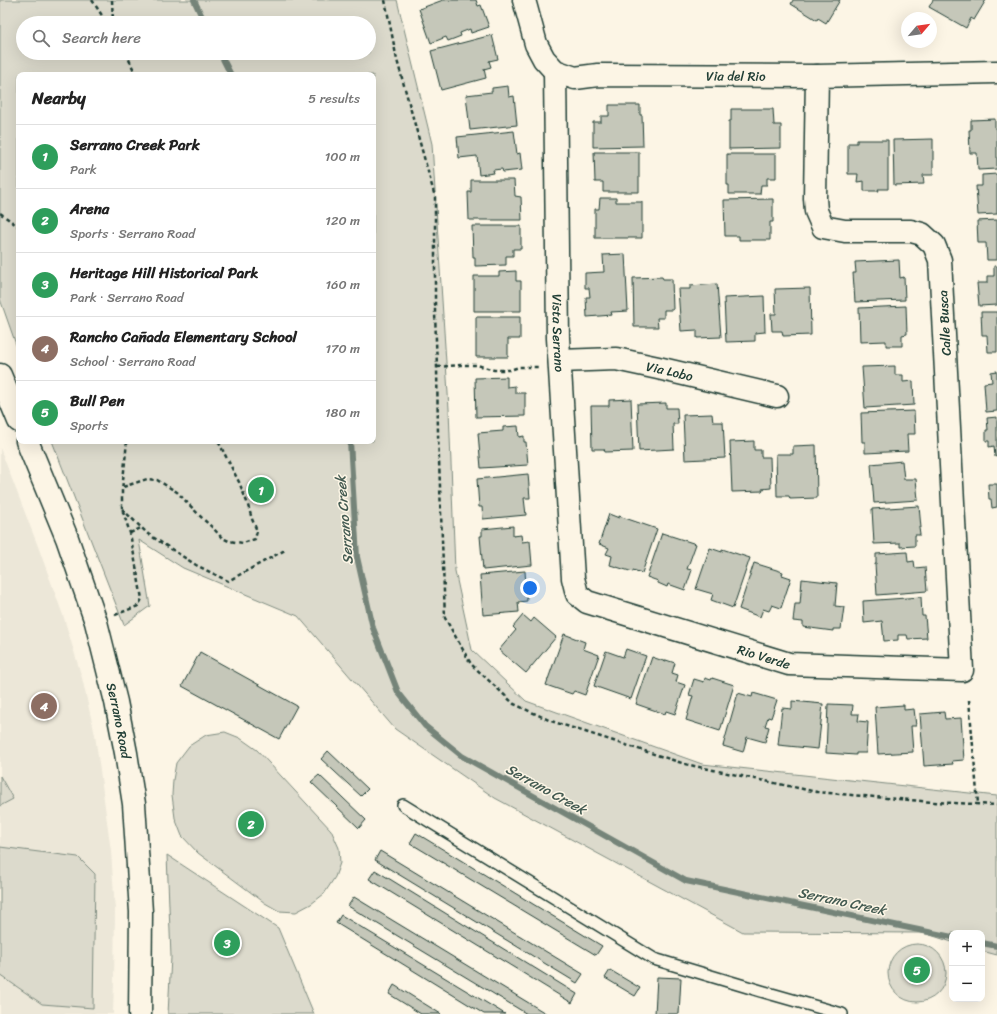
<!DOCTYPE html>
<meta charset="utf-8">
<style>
:root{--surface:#fff;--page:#f2f2f2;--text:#222;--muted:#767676;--line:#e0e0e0;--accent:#d93025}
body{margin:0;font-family:Sriracha,sans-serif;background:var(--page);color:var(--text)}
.controls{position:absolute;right:12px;bottom:12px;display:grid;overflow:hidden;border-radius:8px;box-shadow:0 4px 16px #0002}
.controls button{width:36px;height:36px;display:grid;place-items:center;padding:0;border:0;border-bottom:1px solid var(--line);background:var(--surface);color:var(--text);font:20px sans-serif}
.compass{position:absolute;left:901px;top:12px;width:36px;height:36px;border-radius:50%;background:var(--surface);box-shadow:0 4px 16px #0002;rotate:61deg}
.you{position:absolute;left:530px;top:588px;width:14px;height:14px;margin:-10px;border:3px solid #fff;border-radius:50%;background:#1a73e8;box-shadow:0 0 0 6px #1a73e833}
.badge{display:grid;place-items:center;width:26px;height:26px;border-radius:50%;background:var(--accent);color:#fff;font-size:13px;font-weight:700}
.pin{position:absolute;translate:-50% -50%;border:2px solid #fff;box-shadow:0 1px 4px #0006}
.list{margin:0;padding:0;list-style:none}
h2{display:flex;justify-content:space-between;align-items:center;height:52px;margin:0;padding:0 16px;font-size:17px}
h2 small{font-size:13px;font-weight:400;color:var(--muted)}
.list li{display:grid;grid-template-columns:26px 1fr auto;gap:12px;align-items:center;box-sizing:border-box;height:64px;padding:0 16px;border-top:1px solid var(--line)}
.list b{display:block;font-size:15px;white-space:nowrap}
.list p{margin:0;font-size:13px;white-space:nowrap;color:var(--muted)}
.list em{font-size:13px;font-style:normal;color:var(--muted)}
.icon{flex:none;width:22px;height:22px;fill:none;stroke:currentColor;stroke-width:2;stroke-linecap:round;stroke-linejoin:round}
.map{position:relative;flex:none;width:997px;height:1014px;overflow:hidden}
.search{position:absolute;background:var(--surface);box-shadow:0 4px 16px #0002;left:16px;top:16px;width:360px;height:44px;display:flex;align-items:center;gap:10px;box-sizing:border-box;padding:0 14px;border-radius:22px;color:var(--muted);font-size:15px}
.panel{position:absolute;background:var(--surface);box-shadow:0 4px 16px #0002;left:16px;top:72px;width:360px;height:372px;border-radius:8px}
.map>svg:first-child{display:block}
.built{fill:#ece7d8}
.green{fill:#dcdacc;stroke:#7e8c80;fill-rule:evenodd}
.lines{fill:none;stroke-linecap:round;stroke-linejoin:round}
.stream{stroke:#758479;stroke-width:6}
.building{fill:#c5c7b9;stroke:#1f3d34}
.lane-casing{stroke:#1f3d34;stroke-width:14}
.street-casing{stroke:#1f3d34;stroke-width:25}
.secondary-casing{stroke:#1f3d34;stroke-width:25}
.path{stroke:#1f3d34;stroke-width:2.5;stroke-dasharray:4 3;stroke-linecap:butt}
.lane{stroke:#fcf5e5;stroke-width:11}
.street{stroke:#fcf5e5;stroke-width:22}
.secondary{stroke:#fcf5e5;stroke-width:22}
.labels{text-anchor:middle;stroke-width:3;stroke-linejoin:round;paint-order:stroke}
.street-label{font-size:13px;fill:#1f3d34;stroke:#fcf5e5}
.water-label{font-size:14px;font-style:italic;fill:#435a51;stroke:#fcf5e5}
</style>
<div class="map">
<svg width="997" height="1014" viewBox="0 0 997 1014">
<rect width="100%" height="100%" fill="#fcf5e5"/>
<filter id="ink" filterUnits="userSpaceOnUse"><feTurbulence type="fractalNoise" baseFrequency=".025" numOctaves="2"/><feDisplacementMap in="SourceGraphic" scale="8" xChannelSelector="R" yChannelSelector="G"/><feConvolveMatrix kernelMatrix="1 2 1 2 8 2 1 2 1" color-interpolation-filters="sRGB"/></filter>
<g filter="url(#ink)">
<path class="built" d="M 0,448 L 39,549 L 64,618 L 82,678 L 95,735 L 103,792 L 111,851 L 115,910 L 114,981 L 113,1014 L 0,1014 Z"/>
<g class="green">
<path d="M 0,0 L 397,0 L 432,144 L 449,409 L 455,571 L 472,650 L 526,701 L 702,764 L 997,796 L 997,955 L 982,951 L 982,933 L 952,933 L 952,942 L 924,933 L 743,932 L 495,798 L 395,729 L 298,616 L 183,568 L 139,540 L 150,606 L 124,625 L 52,441 L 373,441 L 373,75 L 19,75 L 19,353 L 0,299 ZM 23,23 L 369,23 L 369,53 L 23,53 Z"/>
<path d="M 225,732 L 240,738 L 257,750 L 331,830 L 339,848 L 340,863 L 335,877 L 324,894 L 311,904 L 296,912 L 279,911 L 265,903 L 198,853 L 182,836 L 175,818 L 172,795 L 173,780 L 176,763 L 189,746 L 206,735 Z"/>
<path d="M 0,776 L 13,799 L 0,806 Z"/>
<path d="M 0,847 L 78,857 L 95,874 L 93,1008 L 42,1004 L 0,975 Z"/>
<path d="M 167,855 L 278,928 L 314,1014 L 168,1014 L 171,957 Z"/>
<circle cx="917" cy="973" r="29"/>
</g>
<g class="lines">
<g class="stream">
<path d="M 194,0 L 205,23"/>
<path d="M 220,53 L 231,75"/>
<path d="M 350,441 L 357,557 L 373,628 L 398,692 L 425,726 L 462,756 L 686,881 L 952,937"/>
<path d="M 982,943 L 997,946"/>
</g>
</g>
<g class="building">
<path d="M 443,0 L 476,0 L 478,6 L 481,5 L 489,27 L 471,33 L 470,29 L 460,33 L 461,36 L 448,41 L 446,37 L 431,43 L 419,9 Z"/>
<path d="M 793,0 L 840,0 L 826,23 L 818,18 L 817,20 L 791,4 Z"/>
<path d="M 933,0 L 986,0 L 974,20 L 971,18 L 966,28 L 929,7 Z"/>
<path d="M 492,35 L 498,59 L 489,61 L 491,67 L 484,69 L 486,78 L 441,90 L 431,51 Z"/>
<path d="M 508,86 L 509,97 L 514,96 L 517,125 L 470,130 L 466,95 L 492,92 L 492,88 Z"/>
<path d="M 609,105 L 640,105 L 640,115 L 642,115 L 643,146 L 593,147 L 593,122 L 601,122 L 601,116 L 609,116 Z"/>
<path d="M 731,109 L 773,109 L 774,125 L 781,125 L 781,148 L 729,149 L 729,121 L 731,121 Z"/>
<path d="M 995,119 L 995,129 L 997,129 L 997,169 L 978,170 L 977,153 L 970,153 L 969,130 L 971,130 L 971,120 Z"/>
<path d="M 514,131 L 517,154 L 520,153 L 522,170 L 503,172 L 502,169 L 493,170 L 494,173 L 479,175 L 477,156 L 459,158 L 457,137 Z"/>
<path d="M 933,139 L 933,175 L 923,175 L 924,184 L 894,185 L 893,140 Z"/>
<path d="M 857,140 L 888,140 L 888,189 L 878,189 L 879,191 L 864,191 L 864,181 L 857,182 L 858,174 L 848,174 L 848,143 L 857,143 Z"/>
<path d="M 594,152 L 639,152 L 639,192 L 603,192 L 603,182 L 595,182 Z"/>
<path d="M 727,154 L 776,154 L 776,178 L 767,178 L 767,185 L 761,185 L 760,194 L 729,194 L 729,185 L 727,185 Z"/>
<path d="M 997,174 L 997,214 L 978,215 L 976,186 L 982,186 L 982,175 Z"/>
<path d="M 471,180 L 514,180 L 515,196 L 521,197 L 522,220 L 469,220 L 468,192 L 471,192 Z"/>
<path d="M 600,198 L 616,198 L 616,202 L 642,202 L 642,238 L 595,238 L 595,209 L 599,209 Z"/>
<path d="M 773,199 L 773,222 L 770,222 L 770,240 L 739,240 L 739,236 L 725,236 L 724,200 Z"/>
<path d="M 997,220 L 997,260 L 987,260 L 986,243 L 978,243 L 977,221 Z"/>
<path d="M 472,226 L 521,226 L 521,249 L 513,249 L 513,256 L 506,256 L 506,265 L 475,266 L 475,257 L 473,257 Z"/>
<path d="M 625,254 L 628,311 L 611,312 L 612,315 L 587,317 L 586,297 L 590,297 L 589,288 L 585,288 L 585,273 L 604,272 L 603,255 Z"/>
<path d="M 899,260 L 900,278 L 904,277 L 905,300 L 855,302 L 853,273 L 856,273 L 855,262 Z"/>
<path d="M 994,266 L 997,266 L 997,305 L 979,306 L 977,283 L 987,283 L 987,276 L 994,276 Z"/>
<path d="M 516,271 L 516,281 L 521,281 L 521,311 L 474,311 L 474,276 L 499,276 L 499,272 Z"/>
<path d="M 662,277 L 663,279 L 672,279 L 673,310 L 664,310 L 664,318 L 657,318 L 658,327 L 634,327 L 633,278 Z"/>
<path d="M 717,284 L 721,337 L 697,338 L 697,330 L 681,331 L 678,289 L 690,289 L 690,286 Z"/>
<path d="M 810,288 L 811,335 L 783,336 L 782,331 L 772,331 L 771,314 L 776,314 L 775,289 Z"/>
<path d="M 764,296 L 765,332 L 755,333 L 755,341 L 726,342 L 724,298 Z"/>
<path d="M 906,306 L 907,334 L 902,335 L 902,346 L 886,346 L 886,341 L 860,342 L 859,308 Z"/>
<path d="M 981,312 L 997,312 L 997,352 L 988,352 L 987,335 L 982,335 Z"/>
<path d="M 476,317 L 520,317 L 520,339 L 508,339 L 508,357 L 476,357 Z"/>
<path d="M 895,366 L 895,375 L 903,375 L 903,382 L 913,381 L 914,405 L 865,408 L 862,367 Z"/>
<path d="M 997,371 L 997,411 L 986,412 L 984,383 L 992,382 L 991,372 Z"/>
<path d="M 507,377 L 507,387 L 515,386 L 515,393 L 525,393 L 525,416 L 476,417 L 475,378 Z"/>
<path d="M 631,399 L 633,451 L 605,452 L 604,449 L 592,449 L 591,406 L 609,406 L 609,400 Z"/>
<path d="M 666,403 L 666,408 L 677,408 L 678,424 L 673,424 L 674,449 L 639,451 L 637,404 Z"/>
<path d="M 914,411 L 915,434 L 907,434 L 908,451 L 865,453 L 865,442 L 862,442 L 861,413 Z"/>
<path d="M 712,414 L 713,422 L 723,422 L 725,458 L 685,460 L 683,415 Z"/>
<path d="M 997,417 L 997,456 L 995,457 L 994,446 L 989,447 L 989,441 L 986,441 L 986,430 L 988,430 L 987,418 Z"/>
<path d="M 518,426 L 519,437 L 524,436 L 524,442 L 526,442 L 528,465 L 481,468 L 478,433 L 503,431 L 503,427 Z"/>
<path d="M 754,441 L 754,450 L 761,450 L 761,457 L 770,457 L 771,488 L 762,489 L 763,491 L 732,492 L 730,442 Z"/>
<path d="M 816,445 L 817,498 L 790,499 L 789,496 L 777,496 L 776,454 L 793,454 L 793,446 Z"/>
<path d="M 902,461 L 904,479 L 916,479 L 918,500 L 874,503 L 871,464 Z"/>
<path d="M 528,474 L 530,498 L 524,498 L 526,515 L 483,519 L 482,507 L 479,507 L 477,479 Z"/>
<path d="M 988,484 L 997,484 L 997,507 L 992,508 L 991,499 L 989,499 Z"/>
<path d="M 919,506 L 921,528 L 919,528 L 920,535 L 915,535 L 915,546 L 900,547 L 900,543 L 874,544 L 872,509 Z"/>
<path d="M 609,514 L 619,518 L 619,516 L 657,529 L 642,573 L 633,570 L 633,572 L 610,565 L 612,556 L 606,554 L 609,548 L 599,544 Z"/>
<path d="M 513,526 L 513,536 L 521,535 L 522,542 L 530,541 L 532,565 L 483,570 L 480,536 L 482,536 L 482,529 Z"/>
<path d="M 662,533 L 696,544 L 687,569 L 692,570 L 685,590 L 668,584 L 667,587 L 658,583 L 658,581 L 647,577 Z"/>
<path d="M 710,548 L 722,552 L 722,549 L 750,558 L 733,608 L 711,600 L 713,594 L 696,589 Z"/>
<path d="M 907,552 L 908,562 L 914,561 L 915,568 L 925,567 L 927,591 L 877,595 L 875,564 L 876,564 L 876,554 Z"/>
<path d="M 754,563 L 783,572 L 782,575 L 791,578 L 781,608 L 772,605 L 769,611 L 763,609 L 760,617 L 739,609 Z"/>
<path d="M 525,571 L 527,601 L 518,602 L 519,612 L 483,615 L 480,575 Z"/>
<path d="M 802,579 L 837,583 L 835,606 L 844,607 L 841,629 L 833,629 L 833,631 L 803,627 L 803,622 L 793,621 L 795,604 L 800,604 Z"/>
<path d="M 921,597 L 922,616 L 925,616 L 927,638 L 908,639 L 907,635 L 898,635 L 898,640 L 884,641 L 882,621 L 864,623 L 863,601 Z"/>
<path d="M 523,615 L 531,622 L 534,618 L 556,637 L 526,673 L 499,650 L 516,630 L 513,627 Z"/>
<path d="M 564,634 L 585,642 L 583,649 L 599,655 L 585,695 L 574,691 L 572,694 L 546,685 Z"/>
<path d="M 626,649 L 646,656 L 631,699 L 594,686 L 606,651 L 623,657 Z"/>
<path d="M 200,652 L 297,706 L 279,739 L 182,686 Z"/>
<path d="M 652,657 L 666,662 L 666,660 L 675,663 L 672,673 L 678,675 L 676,682 L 685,685 L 675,714 L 666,711 L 665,714 L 636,704 Z"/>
<path d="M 705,678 L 711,680 L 712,678 L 734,685 L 720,731 L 686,720 L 693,696 L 689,695 L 694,679 L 704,682 Z"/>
<path d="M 738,693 L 752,697 L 753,693 L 777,700 L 771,718 L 768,717 L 765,726 L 769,727 L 765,742 L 747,737 L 743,752 L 723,746 Z"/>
<path d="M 792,701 L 823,704 L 818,749 L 778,745 L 782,708 L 792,709 Z"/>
<path d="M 828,704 L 853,705 L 852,714 L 859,714 L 858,721 L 868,722 L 866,753 L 856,753 L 856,755 L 826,753 Z"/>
<path d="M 904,705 L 904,710 L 914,709 L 916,726 L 911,726 L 913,752 L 878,754 L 875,707 Z"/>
<path d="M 944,712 L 945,719 L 961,718 L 964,760 L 952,761 L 953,764 L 924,766 L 920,714 Z"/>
<path d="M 328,751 L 368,789 L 361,796 L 321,759 Z"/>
<path d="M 319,775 L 366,820 L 359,828 L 311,782 Z"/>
<path d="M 416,833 L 602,946 L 596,955 L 410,843 Z"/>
<path d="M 380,851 L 583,974 L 577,983 L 375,860 Z"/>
<path d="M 375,870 L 577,994 L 572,1003 L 369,879 Z"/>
<path d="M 354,897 L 547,1014 L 527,1014 L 348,906 Z"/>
<path d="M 341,915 L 505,1014 L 484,1014 L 336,923 Z"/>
<path d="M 610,970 L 640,988 L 635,996 L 605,978 Z"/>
<path d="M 657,977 L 681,978 L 679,1014 L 655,1014 Z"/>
<path d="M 394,985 L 441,1014 L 421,1014 L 389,994 Z"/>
</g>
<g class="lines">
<defs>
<path id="lane" d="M 403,805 L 654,959 L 761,991 L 842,1014"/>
<g id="street">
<path id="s1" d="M 524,0 L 536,44 L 544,59 L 555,71 L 575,78 L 598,75 L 817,76 L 997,72"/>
<path id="s2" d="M 555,71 L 558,338 L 573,578 L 577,594 L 587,602 L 789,664 L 962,670 L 940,260 L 934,245 L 922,234 L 911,231 L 845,231 L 823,227 L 816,211 L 815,198 L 817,76"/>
<path id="s3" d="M 560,361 L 616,359 L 658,368 L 777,396"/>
</g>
<g id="secondary">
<path d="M 0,375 L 19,421"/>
<path id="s4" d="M 27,441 L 67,538 L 96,622 L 116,702 L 126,753 L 134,804 L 141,912 L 140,1014"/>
</g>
</defs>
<use href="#lane" class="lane-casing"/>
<use href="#street" class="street-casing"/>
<use href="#secondary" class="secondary-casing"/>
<g class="path">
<path d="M 92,0 L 103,17 L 109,23"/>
<path d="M 112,0 L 113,23"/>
<path d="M 385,0 L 397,60 L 435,197 L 435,313 L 437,367 L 438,434 L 445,618 L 471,664 L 514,704 L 551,721 L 685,764 L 817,792 L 933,802 L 997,805"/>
<path d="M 126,53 L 136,75"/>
<path d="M 0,213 L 19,227"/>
<path d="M 437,367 L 461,365 L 477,365 L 494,370 L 510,370 L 519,367 L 539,367"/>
<path d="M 123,487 L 147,479 L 157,480 L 177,492 L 203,519 L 214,529 L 222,538 L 229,541 L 243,543 L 255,539 L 257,531 L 252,519 L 247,502 L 239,482 L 218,441"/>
<path d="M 122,509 L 148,534 L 196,565 L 228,581 L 285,550"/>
<path d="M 130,533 L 141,528"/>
<path d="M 115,615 L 138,606 L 142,599 L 130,533 L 122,509 L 122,491 L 127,441"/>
<path d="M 969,700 L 978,804"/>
</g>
<use href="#lane" class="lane"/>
<use href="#street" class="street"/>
<use href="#secondary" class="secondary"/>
</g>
</g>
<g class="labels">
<g class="street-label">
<text dy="5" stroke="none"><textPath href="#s1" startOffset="261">Via del Rio</textPath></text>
<text transform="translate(944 323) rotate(-93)" y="5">Calle Busca</text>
<text dy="5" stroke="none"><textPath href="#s2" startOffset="262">Vista Serrano</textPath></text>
<text dy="5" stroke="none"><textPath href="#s3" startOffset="111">Via Lobo</textPath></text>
<text dy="5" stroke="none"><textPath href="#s2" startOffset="722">Rio Verde</textPath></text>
<text dy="5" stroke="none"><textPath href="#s4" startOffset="295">Serrano Road</textPath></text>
</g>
<g class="water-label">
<text transform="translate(344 520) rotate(-95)" y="5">Serrano Creek</text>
<text transform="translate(546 789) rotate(29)" y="5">Serrano Creek</text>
<text transform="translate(842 901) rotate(12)" y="5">Serrano Creek</text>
</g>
</g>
</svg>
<div class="controls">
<button>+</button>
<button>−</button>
</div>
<svg class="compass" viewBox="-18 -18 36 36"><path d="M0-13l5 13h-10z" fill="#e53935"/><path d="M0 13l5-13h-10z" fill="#767676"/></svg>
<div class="you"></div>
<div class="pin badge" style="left:261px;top:490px;background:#2e9e5b">1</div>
<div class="pin badge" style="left:251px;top:824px;background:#2e9e5b">2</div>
<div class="pin badge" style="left:227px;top:943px;background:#2e9e5b">3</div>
<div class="pin badge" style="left:44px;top:706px;background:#8d6e63">4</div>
<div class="pin badge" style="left:917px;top:970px;background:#2e9e5b">5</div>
<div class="search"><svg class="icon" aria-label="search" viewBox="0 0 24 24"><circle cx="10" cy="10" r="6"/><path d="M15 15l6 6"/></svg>Search here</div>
<section class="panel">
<h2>Nearby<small>5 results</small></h2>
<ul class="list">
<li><span class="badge" style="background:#2e9e5b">1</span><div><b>Serrano Creek Park</b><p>Park</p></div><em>100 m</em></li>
<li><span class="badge" style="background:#2e9e5b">2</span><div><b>Arena</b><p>Sports · Serrano Road</p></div><em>120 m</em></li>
<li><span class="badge" style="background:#2e9e5b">3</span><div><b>Heritage Hill Historical Park</b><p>Park · Serrano Road</p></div><em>160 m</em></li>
<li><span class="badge" style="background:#8d6e63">4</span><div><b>Rancho Cañada Elementary School</b><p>School · Serrano Road</p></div><em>170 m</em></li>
<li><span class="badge" style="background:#2e9e5b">5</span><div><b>Bull Pen</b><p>Sports</p></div><em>180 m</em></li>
</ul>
</section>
</div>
